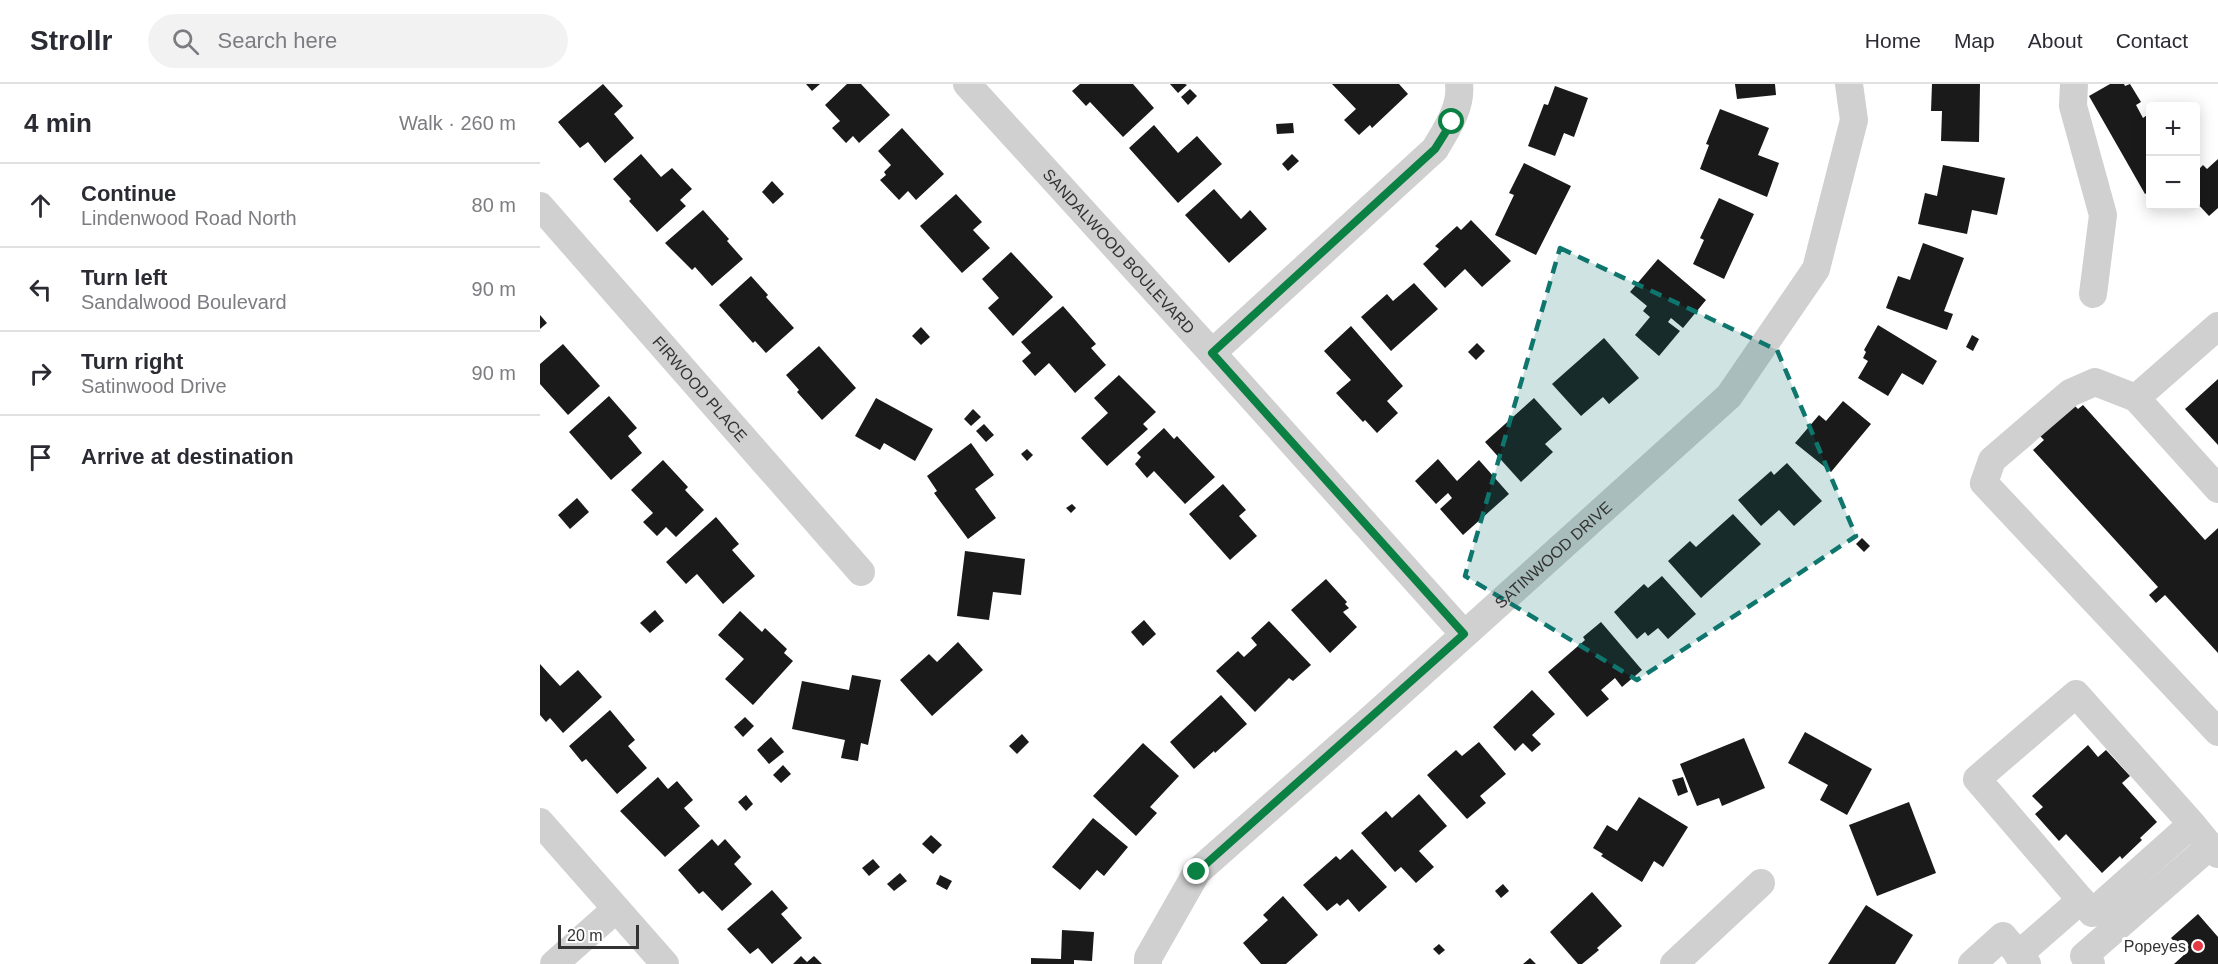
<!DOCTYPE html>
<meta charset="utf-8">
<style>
:root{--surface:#fff;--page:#f2f2f3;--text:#2b2b33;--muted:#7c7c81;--line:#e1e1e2}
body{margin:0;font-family:Helvetica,sans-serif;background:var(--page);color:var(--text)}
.controls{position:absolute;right:18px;top:18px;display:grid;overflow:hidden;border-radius:6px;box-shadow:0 3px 15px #0003}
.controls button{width:54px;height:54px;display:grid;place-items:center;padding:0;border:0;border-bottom:2px solid var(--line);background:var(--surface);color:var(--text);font:30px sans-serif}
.scale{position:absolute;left:18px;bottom:15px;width:81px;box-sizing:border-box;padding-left:6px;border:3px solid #333;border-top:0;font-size:16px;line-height:21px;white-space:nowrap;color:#333;-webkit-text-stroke:4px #fff;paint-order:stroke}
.stop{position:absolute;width:18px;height:18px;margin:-14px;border:4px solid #0b8043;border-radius:50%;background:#fff}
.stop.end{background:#0b8043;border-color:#fff;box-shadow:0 2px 6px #0008}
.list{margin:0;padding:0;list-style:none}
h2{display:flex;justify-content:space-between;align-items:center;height:78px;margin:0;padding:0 24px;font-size:26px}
h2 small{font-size:20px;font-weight:400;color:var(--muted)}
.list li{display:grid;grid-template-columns:39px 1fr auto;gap:18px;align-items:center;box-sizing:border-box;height:84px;padding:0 24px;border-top:2px solid var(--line)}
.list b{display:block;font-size:22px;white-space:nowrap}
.list p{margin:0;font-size:20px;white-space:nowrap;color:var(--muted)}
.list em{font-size:20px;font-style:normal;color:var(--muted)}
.icon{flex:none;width:33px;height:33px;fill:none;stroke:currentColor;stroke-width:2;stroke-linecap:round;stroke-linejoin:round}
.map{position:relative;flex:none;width:1678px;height:880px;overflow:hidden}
header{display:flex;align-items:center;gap:36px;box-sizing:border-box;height:84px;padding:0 30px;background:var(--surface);border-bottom:2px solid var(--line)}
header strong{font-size:28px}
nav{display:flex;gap:33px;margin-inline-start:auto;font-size:21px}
.search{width:420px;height:54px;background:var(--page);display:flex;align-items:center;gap:15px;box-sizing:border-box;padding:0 21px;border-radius:33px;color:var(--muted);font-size:22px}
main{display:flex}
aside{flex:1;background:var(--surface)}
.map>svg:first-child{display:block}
.building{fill:#1a1a1a}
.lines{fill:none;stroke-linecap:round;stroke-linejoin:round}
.minor{stroke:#d0d0d0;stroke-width:28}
.route{stroke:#0b8043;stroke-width:8}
.marked{fill:#0f766e;fill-opacity:0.2;stroke:#0f766e;stroke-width:4.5;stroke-dasharray:12 8;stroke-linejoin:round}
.poi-dot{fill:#e63946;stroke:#fff;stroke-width:2}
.labels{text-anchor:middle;stroke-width:6;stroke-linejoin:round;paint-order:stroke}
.street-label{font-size:16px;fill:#333;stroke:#fff}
.poi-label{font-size:16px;fill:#333;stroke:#fff;text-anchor:end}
</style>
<header>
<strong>Strollr</strong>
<div class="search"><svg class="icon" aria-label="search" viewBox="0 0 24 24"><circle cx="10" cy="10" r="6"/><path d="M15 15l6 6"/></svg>Search here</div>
<nav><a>Home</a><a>Map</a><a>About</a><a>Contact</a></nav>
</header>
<main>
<aside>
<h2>4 min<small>Walk · 260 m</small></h2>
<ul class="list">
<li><svg class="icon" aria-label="ahead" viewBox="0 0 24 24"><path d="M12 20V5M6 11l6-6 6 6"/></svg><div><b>Continue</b><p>Lindenwood Road North</p></div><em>80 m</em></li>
<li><svg class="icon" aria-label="left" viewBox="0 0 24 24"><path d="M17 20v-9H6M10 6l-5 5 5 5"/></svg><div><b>Turn left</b><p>Sandalwood Boulevard</p></div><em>90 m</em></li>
<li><svg class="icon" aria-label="right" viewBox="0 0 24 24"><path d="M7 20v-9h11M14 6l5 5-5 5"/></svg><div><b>Turn right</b><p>Satinwood Drive</p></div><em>90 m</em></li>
<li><svg class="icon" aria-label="arrive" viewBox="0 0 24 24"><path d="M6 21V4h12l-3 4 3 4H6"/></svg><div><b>Arrive at destination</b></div></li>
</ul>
</aside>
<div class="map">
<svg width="1678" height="880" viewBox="0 0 1678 880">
<rect width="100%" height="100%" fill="#fff"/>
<g class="building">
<path d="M 63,0 L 83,22 L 74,30 L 94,54 L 65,79 L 48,58 L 40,64 L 18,38 Z"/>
<path d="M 266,0 L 280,0 L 272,7 Z"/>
<path d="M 307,0 L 321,0 L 350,31 L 319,59 L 313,52 L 306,59 L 292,44 L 300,37 L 285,21 Z"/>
<path d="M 540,0 L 593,0 L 614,24 L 583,53 L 550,18 L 546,22 L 532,7 Z"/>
<path d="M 630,0 L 645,0 L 647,1 L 638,9 Z"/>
<path d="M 792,0 L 859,0 L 868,10 L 832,44 L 830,41 L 819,51 L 804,36 L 816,25 Z"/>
<path d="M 1195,0 L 1235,0 L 1236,11 L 1197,15 Z"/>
<path d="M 1392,0 L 1440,0 L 1439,58 L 1401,57 L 1402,27 L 1391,27 Z"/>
<path d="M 1570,0 L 1584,0 L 1585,2 L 1590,0 L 1601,18 L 1596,21 L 1603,34 L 1607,31 L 1610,37 L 1610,107 L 1605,110 L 1549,12 Z"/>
<path d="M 1015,2 L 1048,14 L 1034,53 L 1024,49 L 1015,72 L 988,62 L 1004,20 L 1008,21 Z"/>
<path d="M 650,5 L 657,12 L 648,21 L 641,13 Z"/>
<path d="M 1180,25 L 1229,44 L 1218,71 L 1239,79 L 1227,113 L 1160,85 L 1169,61 L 1166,60 Z"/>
<path d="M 753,39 L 754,49 L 737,50 L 736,40 Z"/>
<path d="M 614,41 L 638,69 L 657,52 L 682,80 L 638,119 L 589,64 Z"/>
<path d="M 362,44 L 404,90 L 376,116 L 368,107 L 359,116 L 340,96 L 346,91 L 344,88 L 351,81 L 338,67 Z"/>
<path d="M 101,70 L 121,93 L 132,84 L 152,105 L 140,116 L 146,122 L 117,148 L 89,117 L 91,115 L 73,95 Z"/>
<path d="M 752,70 L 759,77 L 748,87 L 742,80 Z"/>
<path d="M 1678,75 L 1678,124 L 1669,132 L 1656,118 L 1656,88 L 1663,81 L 1667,85 Z"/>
<path d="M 984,79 L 1031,102 L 996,171 L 955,151 L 974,111 L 969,109 Z"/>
<path d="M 1403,81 L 1465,94 L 1457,131 L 1432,126 L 1427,150 L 1378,140 L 1385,109 L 1397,112 Z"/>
<path d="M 232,97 L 244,110 L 233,120 L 222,108 Z"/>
<path d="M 674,105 L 701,135 L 710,126 L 727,145 L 689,179 L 645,131 Z"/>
<path d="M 416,110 L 442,138 L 433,146 L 450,164 L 422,189 L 380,142 Z"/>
<path d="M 1179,114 L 1214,130 L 1184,195 L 1153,180 L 1164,156 L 1160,154 Z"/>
<path d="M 163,126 L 189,155 L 187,157 L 203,175 L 172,202 L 155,183 L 152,186 L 125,159 Z"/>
<path d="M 931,136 L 971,177 L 942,203 L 925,185 L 905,204 L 883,180 L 899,165 L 895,162 L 917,142 L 921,146 Z"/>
<path d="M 1383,159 L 1424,174 L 1404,227 L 1413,230 L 1407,246 L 1346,224 L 1358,192 L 1370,196 Z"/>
<path d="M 471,168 L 513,213 L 473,252 L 448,224 L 459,214 L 442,195 Z"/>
<path d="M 1118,175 L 1166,216 L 1143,244 L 1131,234 L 1128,238 L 1140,247 L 1119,272 L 1095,251 L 1110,233 L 1103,227 L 1107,222 L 1090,208 Z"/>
<path d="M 211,192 L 228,211 L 226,213 L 254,244 L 226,269 L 215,257 L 213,259 L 179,221 Z"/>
<path d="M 874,199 L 898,225 L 851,267 L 821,233 L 847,210 L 853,217 Z"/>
<path d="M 523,222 L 556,260 L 551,264 L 566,281 L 535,309 L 509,279 L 495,292 L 482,277 L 491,269 L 481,258 Z"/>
<path d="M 0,231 L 7,239 L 0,245 Z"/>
<path d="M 1338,241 L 1397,277 L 1383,301 L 1362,289 L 1348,312 L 1318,294 L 1328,277 L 1323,274 L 1326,268 L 1324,266 Z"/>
<path d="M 811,242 L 863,302 L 847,317 L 858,329 L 837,349 L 825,336 L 823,338 L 796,309 L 811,296 L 784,267 Z"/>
<path d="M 381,243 L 390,253 L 381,261 L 372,252 Z"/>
<path d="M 1432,251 L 1439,255 L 1433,267 L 1426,263 Z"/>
<path d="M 1064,254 L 1099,294 L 1069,320 L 1063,313 L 1041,332 L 1012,300 Z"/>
<path d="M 937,259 L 945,267 L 936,276 L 928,268 Z"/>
<path d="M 23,260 L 60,302 L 28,331 L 0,300 L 0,280 Z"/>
<path d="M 279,262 L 316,304 L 282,336 L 257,308 L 259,306 L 246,291 Z"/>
<path d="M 579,291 L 616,328 L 603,340 L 608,345 L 567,382 L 541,354 L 568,329 L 554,314 Z"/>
<path d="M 1678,295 L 1678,361 L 1645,325 Z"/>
<path d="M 69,312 L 97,344 L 88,352 L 102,369 L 71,396 L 29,348 Z"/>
<path d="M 336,314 L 393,345 L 375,377 L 344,359 L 340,366 L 315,352 Z"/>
<path d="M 994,314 L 1022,345 L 1005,360 L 1013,368 L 981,398 L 945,358 Z"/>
<path d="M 1303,317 L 1331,340 L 1291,388 L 1255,359 L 1279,331 L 1286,337 Z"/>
<path d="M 1534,321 L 1538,325 L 1543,321 L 1665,456 L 1678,444 L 1678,569 L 1625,511 L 1616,519 L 1609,511 L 1618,503 L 1493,366 L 1504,356 L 1500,352 Z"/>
<path d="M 433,325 L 441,333 L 431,342 L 424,335 Z"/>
<path d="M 444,340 L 454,351 L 446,358 L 436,347 Z"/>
<path d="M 624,344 L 634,355 L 637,352 L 675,393 L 645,420 L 614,387 L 607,394 L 595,380 L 601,373 L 597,369 Z"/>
<path d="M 431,359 L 454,391 L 435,405 L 456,434 L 428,455 L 394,409 L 397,407 L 387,392 Z"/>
<path d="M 487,365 L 493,371 L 487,377 L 481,370 Z"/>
<path d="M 898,375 L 917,397 L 939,376 L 969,410 L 923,451 L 900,425 L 912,414 L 908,409 L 896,420 L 875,397 Z"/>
<path d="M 123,376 L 148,403 L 145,406 L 164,426 L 136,453 L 126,443 L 117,452 L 103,438 L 113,429 L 91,406 Z"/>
<path d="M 1247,379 L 1282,417 L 1254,442 L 1239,426 L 1221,442 L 1198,416 L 1231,387 L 1234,391 Z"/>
<path d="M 683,400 L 706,426 L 699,432 L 717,452 L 690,476 L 649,430 Z"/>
<path d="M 37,414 L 49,428 L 30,445 L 18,431 Z"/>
<path d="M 532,420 L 536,424 L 531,429 L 526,424 Z"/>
<path d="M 1193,430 L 1221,460 L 1161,514 L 1128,477 L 1150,457 L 1156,463 Z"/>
<path d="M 176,433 L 199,460 L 192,466 L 215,492 L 183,520 L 157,490 L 146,500 L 126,478 Z"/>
<path d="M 1322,454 L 1330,462 L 1324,468 L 1316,460 Z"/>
<path d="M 425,467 L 485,475 L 481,511 L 453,508 L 449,536 L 417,532 Z"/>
<path d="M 1122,492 L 1156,530 L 1128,555 L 1118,544 L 1108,552 L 1105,548 L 1097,555 L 1074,528 L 1104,500 L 1108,504 Z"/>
<path d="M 786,495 L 807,518 L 805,520 L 809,524 L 803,528 L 817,543 L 790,569 L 751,526 Z"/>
<path d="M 115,526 L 124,537 L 110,549 L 100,539 Z"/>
<path d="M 200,527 L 222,548 L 225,544 L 247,565 L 244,569 L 253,577 L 213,621 L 185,595 L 204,575 L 178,551 Z"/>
<path d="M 604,536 L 616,550 L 603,562 L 591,548 Z"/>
<path d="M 729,537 L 771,581 L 753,597 L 749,594 L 715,628 L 676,587 L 698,567 L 704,573 L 717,561 L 711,554 Z"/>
<path d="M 1061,538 L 1102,586 L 1082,603 L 1075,594 L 1061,606 L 1069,615 L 1047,633 L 1008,588 L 1045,556 L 1043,553 Z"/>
<path d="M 418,558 L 443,586 L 392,632 L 360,596 L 389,570 L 397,578 Z"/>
<path d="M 0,580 L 20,602 L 38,586 L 62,613 L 23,649 L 10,634 L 6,638 L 0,631 Z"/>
<path d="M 312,591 L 341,596 L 328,661 L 321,659 L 318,677 L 301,674 L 305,656 L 252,645 L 262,597 L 309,606 Z"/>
<path d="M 992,606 L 1015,630 L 992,651 L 1001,660 L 992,668 L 983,659 L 975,667 L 953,643 Z"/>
<path d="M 681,611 L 707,640 L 675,669 L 674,667 L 654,685 L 630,658 Z"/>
<path d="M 70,626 L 95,656 L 88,662 L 107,684 L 77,710 L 46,675 L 42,678 L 29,662 Z"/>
<path d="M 205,633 L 214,642 L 203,653 L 194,643 Z"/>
<path d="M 1265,648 L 1332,685 L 1307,731 L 1280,716 L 1288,701 L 1248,679 Z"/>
<path d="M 482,650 L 489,658 L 477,670 L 469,662 Z"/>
<path d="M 231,653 L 244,668 L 229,680 L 217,666 Z"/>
<path d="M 1204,654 L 1225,704 L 1182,722 L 1179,714 L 1157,722 L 1140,680 Z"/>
<path d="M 939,658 L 966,690 L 940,712 L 946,719 L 927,735 L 887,691 L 916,666 L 922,672 Z"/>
<path d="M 603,659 L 639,692 L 610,723 L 617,729 L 596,752 L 553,712 Z"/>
<path d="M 1548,661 L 1558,673 L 1566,666 L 1590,692 L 1582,699 L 1617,738 L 1600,754 L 1602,756 L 1582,775 L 1580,772 L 1562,789 L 1526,750 L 1519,757 L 1495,730 L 1503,723 L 1492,712 Z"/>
<path d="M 243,681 L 251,690 L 241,699 L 233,691 Z"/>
<path d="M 118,693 L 128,705 L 137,697 L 153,716 L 144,724 L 160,742 L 125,773 L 80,727 Z"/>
<path d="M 1143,693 L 1148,708 L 1138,712 L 1132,696 Z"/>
<path d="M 879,710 L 907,742 L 879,767 L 894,783 L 876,799 L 861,783 L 855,788 L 821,749 L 846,727 L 852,734 Z"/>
<path d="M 206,711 L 213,720 L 206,727 L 198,718 Z"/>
<path d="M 1099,713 L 1148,743 L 1123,783 L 1114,777 L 1102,798 L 1061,772 L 1063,770 L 1053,764 L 1067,741 L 1077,747 Z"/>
<path d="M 1369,718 L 1396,789 L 1337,812 L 1309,741 Z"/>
<path d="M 553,734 L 588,763 L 564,792 L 557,786 L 540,806 L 512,783 Z"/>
<path d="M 391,751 L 402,761 L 393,770 L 382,760 Z"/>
<path d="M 172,755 L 178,762 L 185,755 L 201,773 L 194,780 L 212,800 L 182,827 L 163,807 L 159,810 L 138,786 Z"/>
<path d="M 812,765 L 847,803 L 819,828 L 808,815 L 800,822 L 797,819 L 787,827 L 763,801 L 796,772 L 800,776 Z"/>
<path d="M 333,775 L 340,783 L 329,792 L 322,784 Z"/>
<path d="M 360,789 L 367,797 L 354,807 L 347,800 Z"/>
<path d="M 400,791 L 412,797 L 407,806 L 396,800 Z"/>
<path d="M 963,800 L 969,807 L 961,814 L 955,807 Z"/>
<path d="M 232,806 L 248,824 L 241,830 L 262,854 L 232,880 L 218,864 L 210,870 L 187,845 Z"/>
<path d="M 1052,808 L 1082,842 L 1057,864 L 1059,866 L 1042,880 L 1038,880 L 1010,848 Z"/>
<path d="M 743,812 L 778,851 L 746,880 L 721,880 L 703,859 L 728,836 L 723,831 Z"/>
<path d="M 1326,821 L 1373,851 L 1355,880 L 1288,880 Z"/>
<path d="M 1658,830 L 1678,853 L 1678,880 L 1634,880 L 1645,870 L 1631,854 Z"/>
<path d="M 522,846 L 554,848 L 552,877 L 534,876 L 534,880 L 491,880 L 491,874 L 521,875 Z"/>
<path d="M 899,860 L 905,866 L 899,871 L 893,865 Z"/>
<path d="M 261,872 L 267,878 L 274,872 L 282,880 L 253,880 Z"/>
<path d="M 990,874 L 996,880 L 983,880 Z"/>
</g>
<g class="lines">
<g class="minor">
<path id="s1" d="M 427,0 L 672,269 L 924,550"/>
<path d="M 1534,0 L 1533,22 L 1563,131 L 1553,210"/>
<path id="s2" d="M 0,122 L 321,488"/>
<path d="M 1678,242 L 1596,314 L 1678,405"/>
<path d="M 672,269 L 895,65 C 906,46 922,23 919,0"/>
<path d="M 1596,314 L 1555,298 L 1530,309 L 1452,376 L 1444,399 L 1678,648"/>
<path d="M 0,738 L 125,880"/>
<path d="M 1652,740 L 1552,829 L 1437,695 L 1536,610 L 1652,740 L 1670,762"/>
<path d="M 1478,871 L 1541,816"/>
<path d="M 14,880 L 76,825"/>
<path id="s3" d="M 608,880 L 608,874 L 657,788 L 833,633 L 1189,312 L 1276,185 L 1314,36 L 1309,0"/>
<path d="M 1134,880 L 1221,799"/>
<path d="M 1432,880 L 1463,852 L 1487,880"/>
<path d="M 1551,880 L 1544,872 L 1670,762 L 1678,770"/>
</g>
</g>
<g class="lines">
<path class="route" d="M 657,788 L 924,550 L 672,269 L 895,65 L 912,38"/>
</g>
<path class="marked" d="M 1020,164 L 1237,266 L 1316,452 L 1097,596 L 925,492 Z"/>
<circle class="poi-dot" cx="1658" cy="862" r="6"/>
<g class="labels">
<g class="street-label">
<text dy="6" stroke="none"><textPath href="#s1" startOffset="226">SANDALWOOD BOULEVARD</textPath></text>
<text dy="6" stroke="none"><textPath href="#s2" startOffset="243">FIRWOOD PLACE</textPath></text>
<text dy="6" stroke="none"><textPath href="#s3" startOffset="582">SATINWOOD DRIVE</textPath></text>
</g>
<g class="poi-label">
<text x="1646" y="868">Popeyes</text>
</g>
</g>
</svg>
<div class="controls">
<button>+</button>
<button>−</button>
</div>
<div class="scale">20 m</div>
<div class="stop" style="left:912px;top:38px"></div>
<div class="stop end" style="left:657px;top:788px"></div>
</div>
</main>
